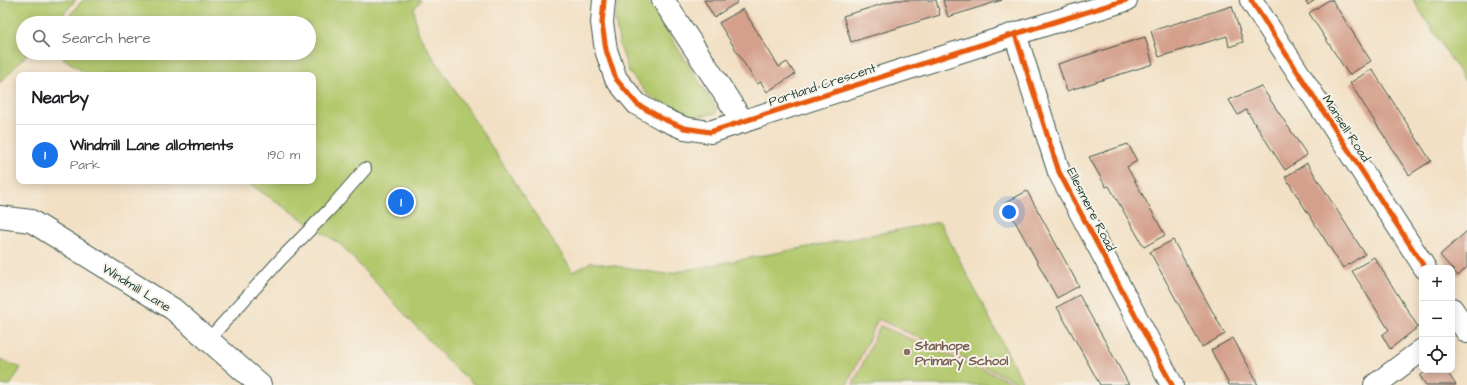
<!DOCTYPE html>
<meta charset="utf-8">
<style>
:root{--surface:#fff;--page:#f2f2f2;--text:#202124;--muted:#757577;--line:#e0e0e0;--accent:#1a73e8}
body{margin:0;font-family:"Architects Daughter",sans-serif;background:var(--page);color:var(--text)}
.controls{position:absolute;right:12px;bottom:12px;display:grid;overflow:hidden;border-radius:8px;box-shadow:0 2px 10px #0003}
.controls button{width:36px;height:36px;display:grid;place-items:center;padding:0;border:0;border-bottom:1px solid var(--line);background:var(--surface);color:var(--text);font:20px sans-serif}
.you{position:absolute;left:1009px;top:212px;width:14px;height:14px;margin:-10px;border:3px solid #fff;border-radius:50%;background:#1a73e8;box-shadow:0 0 0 6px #1a73e833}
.badge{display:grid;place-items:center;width:26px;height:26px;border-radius:50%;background:var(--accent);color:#fff;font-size:13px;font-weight:700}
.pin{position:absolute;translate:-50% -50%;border:2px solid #fff;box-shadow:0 1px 4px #0006}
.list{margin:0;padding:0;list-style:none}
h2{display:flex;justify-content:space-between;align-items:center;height:52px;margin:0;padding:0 16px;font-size:17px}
h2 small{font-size:13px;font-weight:400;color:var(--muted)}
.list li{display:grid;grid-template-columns:26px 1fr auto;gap:12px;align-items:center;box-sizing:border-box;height:60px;padding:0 16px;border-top:1px solid var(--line)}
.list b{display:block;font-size:15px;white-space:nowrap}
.list p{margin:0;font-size:13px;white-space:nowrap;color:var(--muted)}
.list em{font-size:13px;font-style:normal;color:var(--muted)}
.icon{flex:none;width:22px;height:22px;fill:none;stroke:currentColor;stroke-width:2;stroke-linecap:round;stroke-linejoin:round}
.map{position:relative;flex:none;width:1467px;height:385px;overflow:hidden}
.search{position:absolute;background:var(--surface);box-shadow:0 2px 10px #0003;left:16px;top:16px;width:300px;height:44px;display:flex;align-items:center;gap:10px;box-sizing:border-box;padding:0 14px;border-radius:22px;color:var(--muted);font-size:15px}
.panel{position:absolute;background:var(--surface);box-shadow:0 2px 10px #0003;left:16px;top:72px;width:300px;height:112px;border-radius:8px}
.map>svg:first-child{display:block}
.built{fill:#f5d3c2}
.green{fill:#b2c86c;stroke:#688250}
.building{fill:#d4a08c}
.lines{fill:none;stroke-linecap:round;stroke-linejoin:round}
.service-casing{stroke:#3f554a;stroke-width:14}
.minor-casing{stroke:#3f554a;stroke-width:24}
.service{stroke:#fff;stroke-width:12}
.minor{stroke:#fff;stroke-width:22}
.cycleway-casing{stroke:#f7f3e8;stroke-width:8}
.cycleway{stroke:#e8590c;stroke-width:5}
.education-dot{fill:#8d6e63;stroke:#f7f3e8;stroke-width:1.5}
.labels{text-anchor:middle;stroke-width:4;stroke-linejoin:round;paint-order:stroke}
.street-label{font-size:13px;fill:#1f3d34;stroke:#f7f3e8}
.education-label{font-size:13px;font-weight:bold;fill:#785e54;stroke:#f7f3e8;text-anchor:start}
</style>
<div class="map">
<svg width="1467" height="385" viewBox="0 0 1467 385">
<rect width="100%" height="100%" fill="#f7f3e8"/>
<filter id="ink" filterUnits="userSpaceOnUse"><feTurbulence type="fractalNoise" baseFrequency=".025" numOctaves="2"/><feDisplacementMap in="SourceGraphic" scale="8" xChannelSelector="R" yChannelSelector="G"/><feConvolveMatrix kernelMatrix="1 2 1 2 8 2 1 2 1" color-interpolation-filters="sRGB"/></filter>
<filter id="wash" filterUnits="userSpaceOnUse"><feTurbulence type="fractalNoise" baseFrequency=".012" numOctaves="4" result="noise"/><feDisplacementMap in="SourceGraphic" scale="16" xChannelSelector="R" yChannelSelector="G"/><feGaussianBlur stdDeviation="0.9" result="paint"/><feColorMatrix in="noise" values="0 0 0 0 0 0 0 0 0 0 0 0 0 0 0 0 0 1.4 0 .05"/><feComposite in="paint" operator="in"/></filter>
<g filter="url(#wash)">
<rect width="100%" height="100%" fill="#f2e0c4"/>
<path class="built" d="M 878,319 L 1023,385 L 847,385 Z"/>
<g class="green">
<path d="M 0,0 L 76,0 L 55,23 L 23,23 L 23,53 L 28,53 L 0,83 Z"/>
<path d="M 83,0 L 421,0 L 414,9 L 417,32 L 573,272 L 591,262 L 665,274 L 940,222 L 1024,385 L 878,319 L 847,385 L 474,385 L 446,359 L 341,245 L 245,181 L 313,181 L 313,75 L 88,75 L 56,53 L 309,53 L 309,23 L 63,23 Z"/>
<path d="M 618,0 L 647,0 L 716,108 L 716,113 L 696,117 L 670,109 L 647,94 L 629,72 L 620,46 L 615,20 Z"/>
<path d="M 1413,0 L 1467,0 L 1467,84 Z"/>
<path d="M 880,326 L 1014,383 L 1016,385 L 853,385 Z"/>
<path d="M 0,359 L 21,368 L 10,385 L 0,385 Z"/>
</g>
<g id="blocks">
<g class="building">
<path d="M 704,0 L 736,0 L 738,2 L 714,17 Z"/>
<path d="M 896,0 L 936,0 L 940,15 L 851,42 L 843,16 Z"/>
<path d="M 943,0 L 1002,0 L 948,17 Z"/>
<path d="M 1305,0 L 1315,0 L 1308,5 Z"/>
<path d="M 1329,0 L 1332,0 L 1371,61 L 1349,75 L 1309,13 Z"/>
<path d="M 1232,6 L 1243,42 L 1229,47 L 1227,36 L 1159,57 L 1151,31 Z"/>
<path d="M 743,9 L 779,67 L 787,62 L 795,74 L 767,92 L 761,82 L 757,84 L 719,23 Z"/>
<path d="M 1145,37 L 1153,64 L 1067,91 L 1058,64 Z"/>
<path d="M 1372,69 L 1431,161 L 1409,175 L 1350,83 Z"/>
<path d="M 1261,86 L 1307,155 L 1285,170 L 1246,110 L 1238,115 L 1229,100 Z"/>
<path d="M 1128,144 L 1137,161 L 1127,167 L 1165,235 L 1144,247 L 1109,186 L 1106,187 L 1089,157 Z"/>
<path d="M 1307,163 L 1365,254 L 1343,268 L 1285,177 Z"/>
<path d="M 1027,191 L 1079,286 L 1057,298 L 1005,203 Z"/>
<path d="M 1467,231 L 1467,267 L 1458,276 L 1440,255 Z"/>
<path d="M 1173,240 L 1225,334 L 1202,347 L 1150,252 Z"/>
<path d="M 1374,257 L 1418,327 L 1390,349 L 1382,335 L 1389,330 L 1352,271 Z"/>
<path d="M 1079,295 L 1105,341 L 1129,385 L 1100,385 L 1083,354 L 1057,307 Z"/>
<path d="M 1233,338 L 1250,369 L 1258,385 L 1229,385 L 1227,381 L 1211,350 Z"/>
<path d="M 1428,370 L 1446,370 L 1456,385 L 1426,385 L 1420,376 Z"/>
</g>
</g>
</g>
<g filter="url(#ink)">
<use href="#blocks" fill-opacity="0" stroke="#3f554a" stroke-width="1"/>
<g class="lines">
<defs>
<path id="service" d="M 208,340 L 280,260 L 330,209 L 365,169"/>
<g id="minor">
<path d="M 604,0 L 602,23 L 606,50 L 616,79 L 637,104 L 661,118 L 684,128 L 710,132 L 1015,34 L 1126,0"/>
<path d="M 663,0 L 743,122"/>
<path d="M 1251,0 L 1425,268"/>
<path d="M 1015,34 L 1059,172 L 1172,385"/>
<path d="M 0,217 L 31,221 L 173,309 L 260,385"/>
<path d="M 1452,309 L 1467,332"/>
<path d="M 1375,385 L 1422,350"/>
</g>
</defs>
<use href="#service" class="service-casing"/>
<use href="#minor" class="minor-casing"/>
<use href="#service" class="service"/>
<use href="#minor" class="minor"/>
<defs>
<g id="cycleway">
<path d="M 604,0 L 602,23 L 606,50 L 616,79 L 637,104 L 661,118 L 684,128 L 710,132 L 1015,34 L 1126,0"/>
<path d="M 1251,0 L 1425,268"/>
<path d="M 1015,34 L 1059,172 L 1172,385"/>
</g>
</defs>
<use href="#cycleway" class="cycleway-casing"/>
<use href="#cycleway" class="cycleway"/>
</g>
</g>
<circle class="education-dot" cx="907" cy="352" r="4"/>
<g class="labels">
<g class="street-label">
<text transform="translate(822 84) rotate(-18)" y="5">Portland Crescent</text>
<text transform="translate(1347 128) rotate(57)" y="5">Mansell Road</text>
<text transform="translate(1092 209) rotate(63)" y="5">Ellesmere Road</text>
<text transform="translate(137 287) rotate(32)" y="5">Windmill Lane</text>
</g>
<g class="education-label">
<text x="915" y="350">Stanhope<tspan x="915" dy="15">Primary School</tspan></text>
</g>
</g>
</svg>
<div class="controls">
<button>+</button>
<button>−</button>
<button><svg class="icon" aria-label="locate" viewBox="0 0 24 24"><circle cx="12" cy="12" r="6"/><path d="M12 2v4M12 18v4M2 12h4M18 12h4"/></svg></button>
</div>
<div class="you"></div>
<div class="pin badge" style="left:401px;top:202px">1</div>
<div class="search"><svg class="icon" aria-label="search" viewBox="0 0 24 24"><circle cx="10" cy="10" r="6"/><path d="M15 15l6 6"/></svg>Search here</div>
<section class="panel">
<h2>Nearby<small></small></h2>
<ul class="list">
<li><span class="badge">1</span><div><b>Windmill Lane allotments</b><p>Park</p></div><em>190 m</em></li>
</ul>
</section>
</div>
